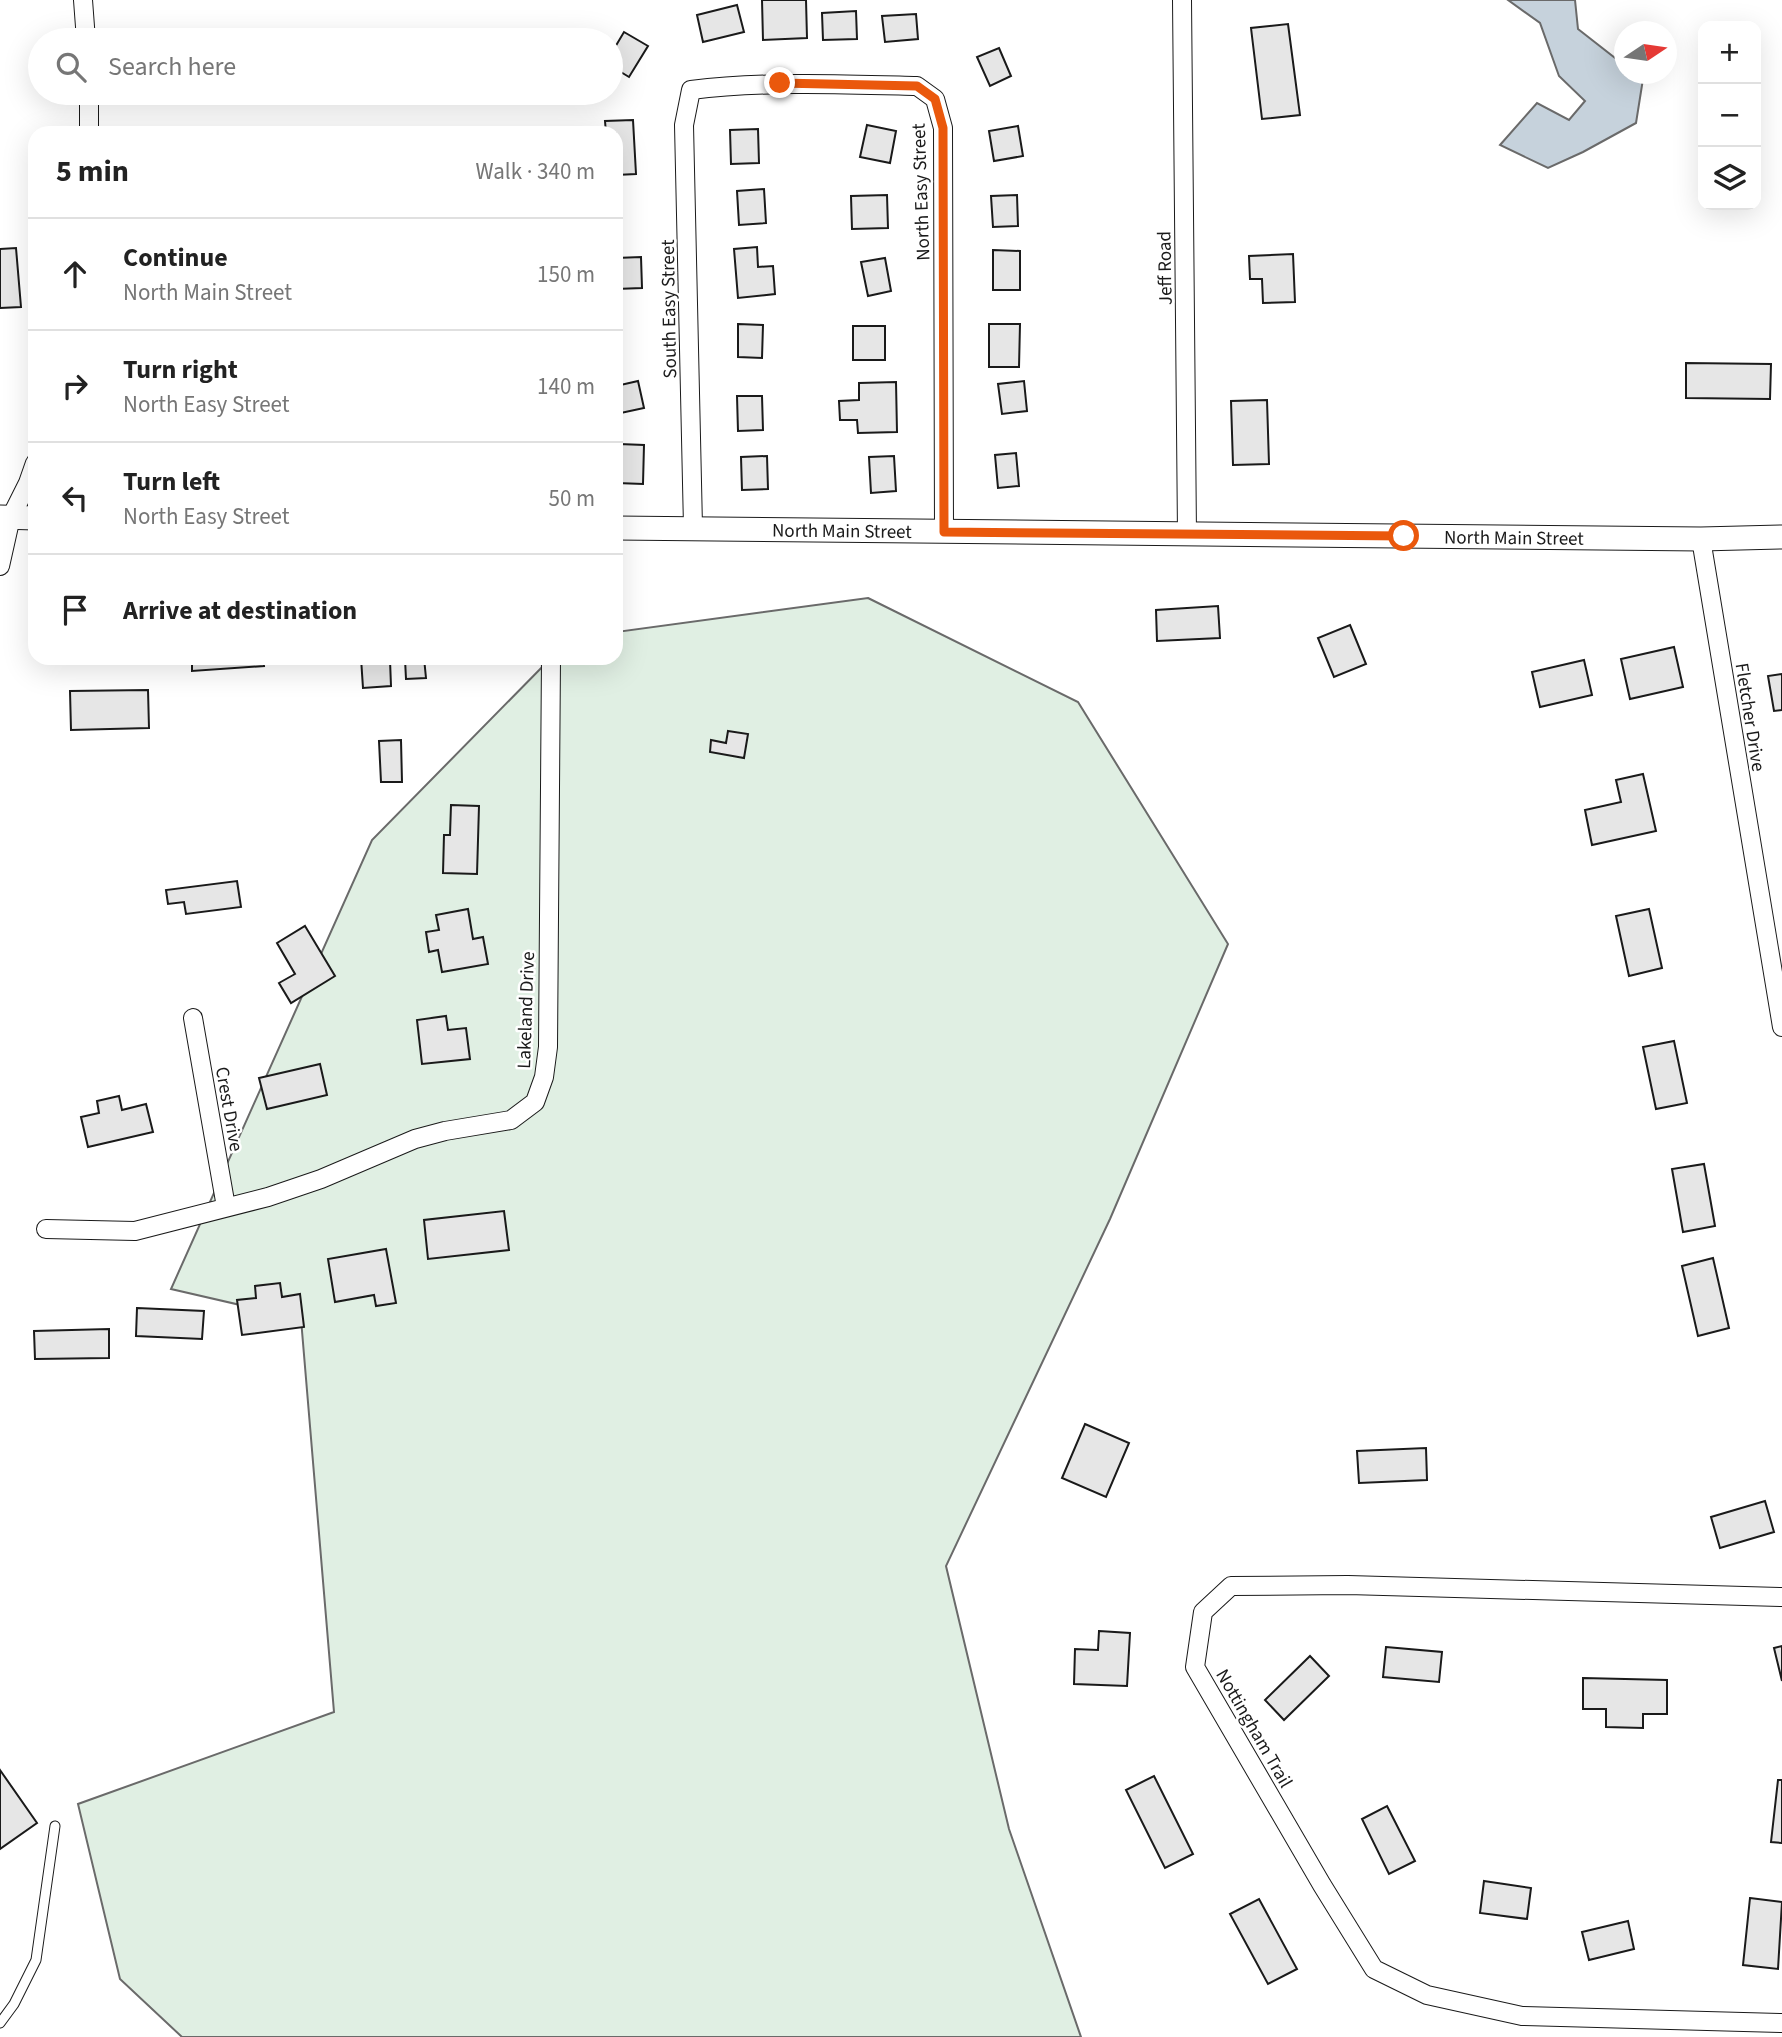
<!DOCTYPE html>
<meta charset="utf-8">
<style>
:root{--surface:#fff;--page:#f2f2f2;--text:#222;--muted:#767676;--line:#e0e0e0}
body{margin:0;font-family:"Source Sans 3",sans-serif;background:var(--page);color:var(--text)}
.controls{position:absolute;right:21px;top:21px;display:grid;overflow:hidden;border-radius:14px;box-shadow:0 7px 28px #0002}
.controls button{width:63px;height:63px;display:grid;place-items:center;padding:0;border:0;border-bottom:2px solid var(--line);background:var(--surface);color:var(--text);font:35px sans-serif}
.compass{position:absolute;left:1614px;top:21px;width:63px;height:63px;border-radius:50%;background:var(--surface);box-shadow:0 7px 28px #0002;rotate:77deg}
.stop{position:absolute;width:21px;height:21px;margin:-16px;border:5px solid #ea580c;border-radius:50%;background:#fff}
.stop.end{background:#ea580c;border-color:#fff;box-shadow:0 2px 7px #0008}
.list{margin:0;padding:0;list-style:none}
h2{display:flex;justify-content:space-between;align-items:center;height:91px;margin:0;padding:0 28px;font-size:30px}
h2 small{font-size:23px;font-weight:400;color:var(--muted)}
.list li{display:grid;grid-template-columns:46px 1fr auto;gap:21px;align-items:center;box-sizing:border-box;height:112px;padding:0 28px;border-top:2px solid var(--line)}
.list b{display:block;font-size:26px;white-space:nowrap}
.list p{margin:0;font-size:23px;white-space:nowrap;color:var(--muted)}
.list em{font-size:23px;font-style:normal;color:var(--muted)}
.icon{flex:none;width:38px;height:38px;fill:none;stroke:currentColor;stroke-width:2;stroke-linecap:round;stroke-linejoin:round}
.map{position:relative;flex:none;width:1782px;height:2037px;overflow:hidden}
.search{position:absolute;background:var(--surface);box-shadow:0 7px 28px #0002;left:28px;top:28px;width:595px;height:77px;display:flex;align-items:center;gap:18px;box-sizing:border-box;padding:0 24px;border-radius:38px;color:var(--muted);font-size:26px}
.panel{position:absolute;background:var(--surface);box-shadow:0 7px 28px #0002;left:28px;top:126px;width:595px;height:539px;border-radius:21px}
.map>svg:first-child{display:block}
.green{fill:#e0efe3;stroke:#6a6a6a;stroke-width:2}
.water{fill:#c6d2dc;stroke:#6a6a6a;stroke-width:2}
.building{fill:#e6e6e6;stroke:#1a1a1a;stroke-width:2}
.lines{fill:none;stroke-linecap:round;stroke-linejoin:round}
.service-casing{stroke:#1a1a1a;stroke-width:11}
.minor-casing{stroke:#1a1a1a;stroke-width:20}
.tertiary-casing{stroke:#1a1a1a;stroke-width:25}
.service{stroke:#fff;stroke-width:9}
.minor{stroke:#fff;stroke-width:18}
.tertiary{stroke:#fff;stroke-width:23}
.route{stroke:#ea580c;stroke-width:9}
.labels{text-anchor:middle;stroke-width:5;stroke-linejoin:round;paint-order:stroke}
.street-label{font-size:19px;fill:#1a1a1a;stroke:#fff}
</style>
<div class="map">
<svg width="1782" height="2037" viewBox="0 0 1782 2037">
<rect width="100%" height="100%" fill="#fff"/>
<path class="green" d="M 868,598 L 1078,702 L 1228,944 L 1110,1219 L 946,1566 L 1009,1829 L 1081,2037 L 182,2037 L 120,1979 L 78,1804 L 334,1712 L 301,1319 L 171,1289 L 372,840 L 551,658 L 616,658 L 616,632 Z"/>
<path class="water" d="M 1508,0 L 1575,0 L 1578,29 L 1624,65 L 1624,74 L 1636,74 L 1643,79 L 1636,123 L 1583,152 L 1548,168 L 1500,145 L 1537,103 L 1569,120 L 1585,101 L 1559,76 L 1540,23 Z"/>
<g class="building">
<path d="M 762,0 L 806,0 L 807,38 L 763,40 Z"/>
<path d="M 737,5 L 744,32 L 703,42 L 697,15 Z"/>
<path d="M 856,11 L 857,39 L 823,40 L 822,13 Z"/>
<path d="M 916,14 L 918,39 L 885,42 L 882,16 Z"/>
<path d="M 1288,24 L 1300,115 L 1262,119 L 1251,28 Z"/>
<path d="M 624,32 L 648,46 L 629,77 L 611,66 L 611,54 Z"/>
<path d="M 999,48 L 1011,76 L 990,86 L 977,57 Z"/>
<path d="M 633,120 L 636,174 L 616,175 L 616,133 L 606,133 L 605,121 Z"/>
<path d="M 867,125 L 896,131 L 890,163 L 860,157 Z"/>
<path d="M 1018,126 L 1023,156 L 994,161 L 989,131 Z"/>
<path d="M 758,129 L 759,163 L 731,164 L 730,130 Z"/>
<path d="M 764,189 L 766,223 L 739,225 L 737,191 Z"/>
<path d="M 887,195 L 888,228 L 852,229 L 851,196 Z"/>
<path d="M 1017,195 L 1018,226 L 993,227 L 991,196 Z"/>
<path d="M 757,247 L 758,267 L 773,266 L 775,294 L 738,298 L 734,249 Z"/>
<path d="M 16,248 L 21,307 L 0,308 L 0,249 Z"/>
<path d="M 993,250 L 1020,251 L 1020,290 L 993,290 Z"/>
<path d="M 1293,254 L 1295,302 L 1263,303 L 1262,279 L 1250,279 L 1249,256 Z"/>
<path d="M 641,257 L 642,288 L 616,289 L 616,258 Z"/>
<path d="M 885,258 L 891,291 L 868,296 L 861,262 Z"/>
<path d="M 738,324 L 763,325 L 762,358 L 738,357 Z"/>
<path d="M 989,324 L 1020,324 L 1019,367 L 989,367 Z"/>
<rect x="853" y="326" width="32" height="34"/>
<path d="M 1686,363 L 1771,364 L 1770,399 L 1686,398 Z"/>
<path d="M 638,381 L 644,408 L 616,414 L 616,386 Z"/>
<path d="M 1024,381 L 1027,411 L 1002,414 L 998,384 Z"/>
<path d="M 896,382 L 897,432 L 858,433 L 857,420 L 840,420 L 839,401 L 859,400 L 859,383 Z"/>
<path d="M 737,396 L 762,396 L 763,430 L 738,431 Z"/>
<path d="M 1267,400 L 1269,464 L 1233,465 L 1231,401 Z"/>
<path d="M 619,444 L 644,445 L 643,484 L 617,483 Z"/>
<path d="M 1016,453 L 1019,486 L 998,488 L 995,455 Z"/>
<path d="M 767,456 L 768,489 L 742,490 L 741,457 Z"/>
<path d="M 894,456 L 896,491 L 871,493 L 869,457 Z"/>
<path d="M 1218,606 L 1220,638 L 1157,641 L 1156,610 Z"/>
<path d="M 1350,625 L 1366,664 L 1334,677 L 1318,638 Z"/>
<path d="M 1674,647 L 1683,687 L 1630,699 L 1621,659 Z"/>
<path d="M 192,658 L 263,658 L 264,666 L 192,671 Z"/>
<path d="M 361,658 L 424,658 L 426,678 L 406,679 L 405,659 L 390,660 L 391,686 L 363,688 Z"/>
<path d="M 1584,660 L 1592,695 L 1540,707 L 1532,672 Z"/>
<path d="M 1782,674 L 1782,710 L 1774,711 L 1768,676 Z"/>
<path d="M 148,690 L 149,728 L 71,730 L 70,691 Z"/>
<path d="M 728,731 L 748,734 L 744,758 L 710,752 L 711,740 L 726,743 Z"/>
<path d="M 401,740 L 402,782 L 381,782 L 379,741 Z"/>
<path d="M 1643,774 L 1656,831 L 1592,845 L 1585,810 L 1621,802 L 1616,780 Z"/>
<path d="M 451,805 L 479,806 L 477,874 L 443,873 L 444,835 L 450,835 Z"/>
<path d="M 237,881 L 241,907 L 186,914 L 184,902 L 168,904 L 166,890 Z"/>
<path d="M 468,909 L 473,939 L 483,937 L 488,964 L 442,972 L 438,950 L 429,952 L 426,932 L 439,930 L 436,915 Z"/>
<path d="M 1649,909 L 1662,968 L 1629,976 L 1616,916 Z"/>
<path d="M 305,926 L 335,976 L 291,1003 L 279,983 L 295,974 L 277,943 Z"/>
<path d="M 446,1016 L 448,1030 L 466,1028 L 470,1059 L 422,1064 L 417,1020 Z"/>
<path d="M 1674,1041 L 1687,1103 L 1656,1109 L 1643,1047 Z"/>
<path d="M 320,1064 L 327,1095 L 267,1109 L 259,1078 Z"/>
<path d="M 119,1096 L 122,1110 L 146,1104 L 153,1132 L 88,1147 L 81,1117 L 99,1113 L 97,1101 Z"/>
<path d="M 1704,1164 L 1715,1226 L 1683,1232 L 1672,1169 Z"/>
<path d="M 504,1211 L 509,1250 L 428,1259 L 424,1220 Z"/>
<path d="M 386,1249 L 396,1303 L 376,1306 L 374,1295 L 335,1302 L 328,1259 Z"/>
<path d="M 1713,1258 L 1729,1328 L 1698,1336 L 1682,1266 Z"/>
<path d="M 280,1283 L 282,1297 L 300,1294 L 304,1327 L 242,1335 L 237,1300 L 256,1298 L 255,1286 Z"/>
<path d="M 137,1308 L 204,1311 L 202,1339 L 136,1336 Z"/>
<path d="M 109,1329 L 109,1358 L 35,1359 L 34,1331 Z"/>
<path d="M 1085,1424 L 1129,1443 L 1106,1497 L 1062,1478 Z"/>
<path d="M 1426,1448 L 1427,1480 L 1359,1483 L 1357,1451 Z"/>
<path d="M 1765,1501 L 1774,1532 L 1720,1548 L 1711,1517 Z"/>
<path d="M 1099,1631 L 1130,1633 L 1127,1686 L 1074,1684 L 1075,1649 L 1098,1650 Z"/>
<path d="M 1782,1646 L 1782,1681 L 1774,1648 Z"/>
<path d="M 1386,1647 L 1442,1652 L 1439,1682 L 1383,1677 Z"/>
<path d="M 1310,1656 L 1329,1676 L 1284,1720 L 1265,1700 Z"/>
<path d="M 1583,1678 L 1667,1680 L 1667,1714 L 1643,1714 L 1643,1728 L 1606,1727 L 1606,1709 L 1583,1709 Z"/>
<path d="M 0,1770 L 37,1823 L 0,1849 Z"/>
<path d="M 1154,1776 L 1193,1854 L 1165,1868 L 1126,1790 Z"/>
<path d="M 1778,1780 L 1782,1780 L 1782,1843 L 1771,1842 Z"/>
<path d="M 1387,1806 L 1415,1861 L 1389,1874 L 1362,1819 Z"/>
<path d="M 1484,1881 L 1531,1888 L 1527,1919 L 1480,1913 Z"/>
<path d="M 1750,1898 L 1782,1902 L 1778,1969 L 1743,1965 Z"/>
<path d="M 1259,1899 L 1297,1969 L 1268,1984 L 1230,1914 Z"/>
<path d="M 1628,1921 L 1634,1949 L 1589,1960 L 1582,1932 Z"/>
</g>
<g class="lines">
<defs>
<path id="service" d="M 0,2023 L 14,2004 L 36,1960 L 55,1826"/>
<g id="minor">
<path d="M 83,0 L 86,40"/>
<path d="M 1182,0 L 1187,535"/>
<path d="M 89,93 L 89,133"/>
<path d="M 693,527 L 684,125 L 691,90 C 766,81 841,84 917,86 L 935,99 L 943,128 L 944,532"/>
<path d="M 1701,539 L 1782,1027"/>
<path d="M 0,566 L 11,517 L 28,483 L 35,463"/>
<path d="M 193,1018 L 226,1207"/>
<path d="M 46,1229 L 135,1231 L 268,1197 L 321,1179 L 415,1139 L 445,1131 L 511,1120 L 535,1102 L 544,1077 L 548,1047 L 551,658"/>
<path d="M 1782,1597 L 1348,1585 L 1231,1586 L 1203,1612 L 1195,1667 L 1322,1885 L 1374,1969 L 1427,1995 L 1522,2016 L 1782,2023"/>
</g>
<g id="tertiary">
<path d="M 0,517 L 35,518"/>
<path id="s1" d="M 616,528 L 1701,539 L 1782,537"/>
</g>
</defs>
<use href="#service" class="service-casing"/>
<use href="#minor" class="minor-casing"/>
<use href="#tertiary" class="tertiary-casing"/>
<use href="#service" class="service"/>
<use href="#minor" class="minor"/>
<use href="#tertiary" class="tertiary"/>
</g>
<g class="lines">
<path class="route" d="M 780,83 L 917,86 L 935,99 L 943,128 L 944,532 L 1404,536"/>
</g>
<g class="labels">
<g class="street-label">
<text transform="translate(920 192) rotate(-92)" y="7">North Easy Street</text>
<text transform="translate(1164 268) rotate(-91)" y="7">Jeff Road</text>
<text transform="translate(668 309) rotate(-91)" y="7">South Easy Street</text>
<text dy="7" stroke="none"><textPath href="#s1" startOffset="226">North Main Street</textPath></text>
<text dy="7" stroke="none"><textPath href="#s1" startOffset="898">North Main Street</textPath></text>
<text transform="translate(1751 717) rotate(81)" y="7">Fletcher Drive</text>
<text transform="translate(525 1010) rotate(-88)" y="7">Lakeland Drive</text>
<text transform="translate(230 1109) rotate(80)" y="7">Crest Drive</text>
<text transform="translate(1255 1728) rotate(60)" y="7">Nottingham Trail</text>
</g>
</g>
</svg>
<div class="controls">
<button>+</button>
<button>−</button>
<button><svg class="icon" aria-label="layers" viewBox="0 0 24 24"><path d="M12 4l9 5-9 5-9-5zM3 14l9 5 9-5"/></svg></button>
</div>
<svg class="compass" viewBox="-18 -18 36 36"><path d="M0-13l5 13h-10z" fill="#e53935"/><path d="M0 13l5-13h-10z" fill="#767676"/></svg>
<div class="stop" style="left:1404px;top:536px"></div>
<div class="stop end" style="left:780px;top:83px"></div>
<div class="search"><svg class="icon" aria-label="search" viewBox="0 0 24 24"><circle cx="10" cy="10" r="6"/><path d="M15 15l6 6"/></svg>Search here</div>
<section class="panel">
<h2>5 min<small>Walk · 340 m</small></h2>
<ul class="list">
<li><svg class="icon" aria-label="ahead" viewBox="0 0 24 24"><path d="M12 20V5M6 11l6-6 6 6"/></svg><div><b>Continue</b><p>North Main Street</p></div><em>150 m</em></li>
<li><svg class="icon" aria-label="right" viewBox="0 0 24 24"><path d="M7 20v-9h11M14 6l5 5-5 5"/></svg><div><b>Turn right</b><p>North Easy Street</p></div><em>140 m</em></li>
<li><svg class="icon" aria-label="left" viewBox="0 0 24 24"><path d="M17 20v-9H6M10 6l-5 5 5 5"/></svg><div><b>Turn left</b><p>North Easy Street</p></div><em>50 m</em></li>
<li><svg class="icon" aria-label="arrive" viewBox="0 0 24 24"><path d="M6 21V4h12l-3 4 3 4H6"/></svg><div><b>Arrive at destination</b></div></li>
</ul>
</section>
</div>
